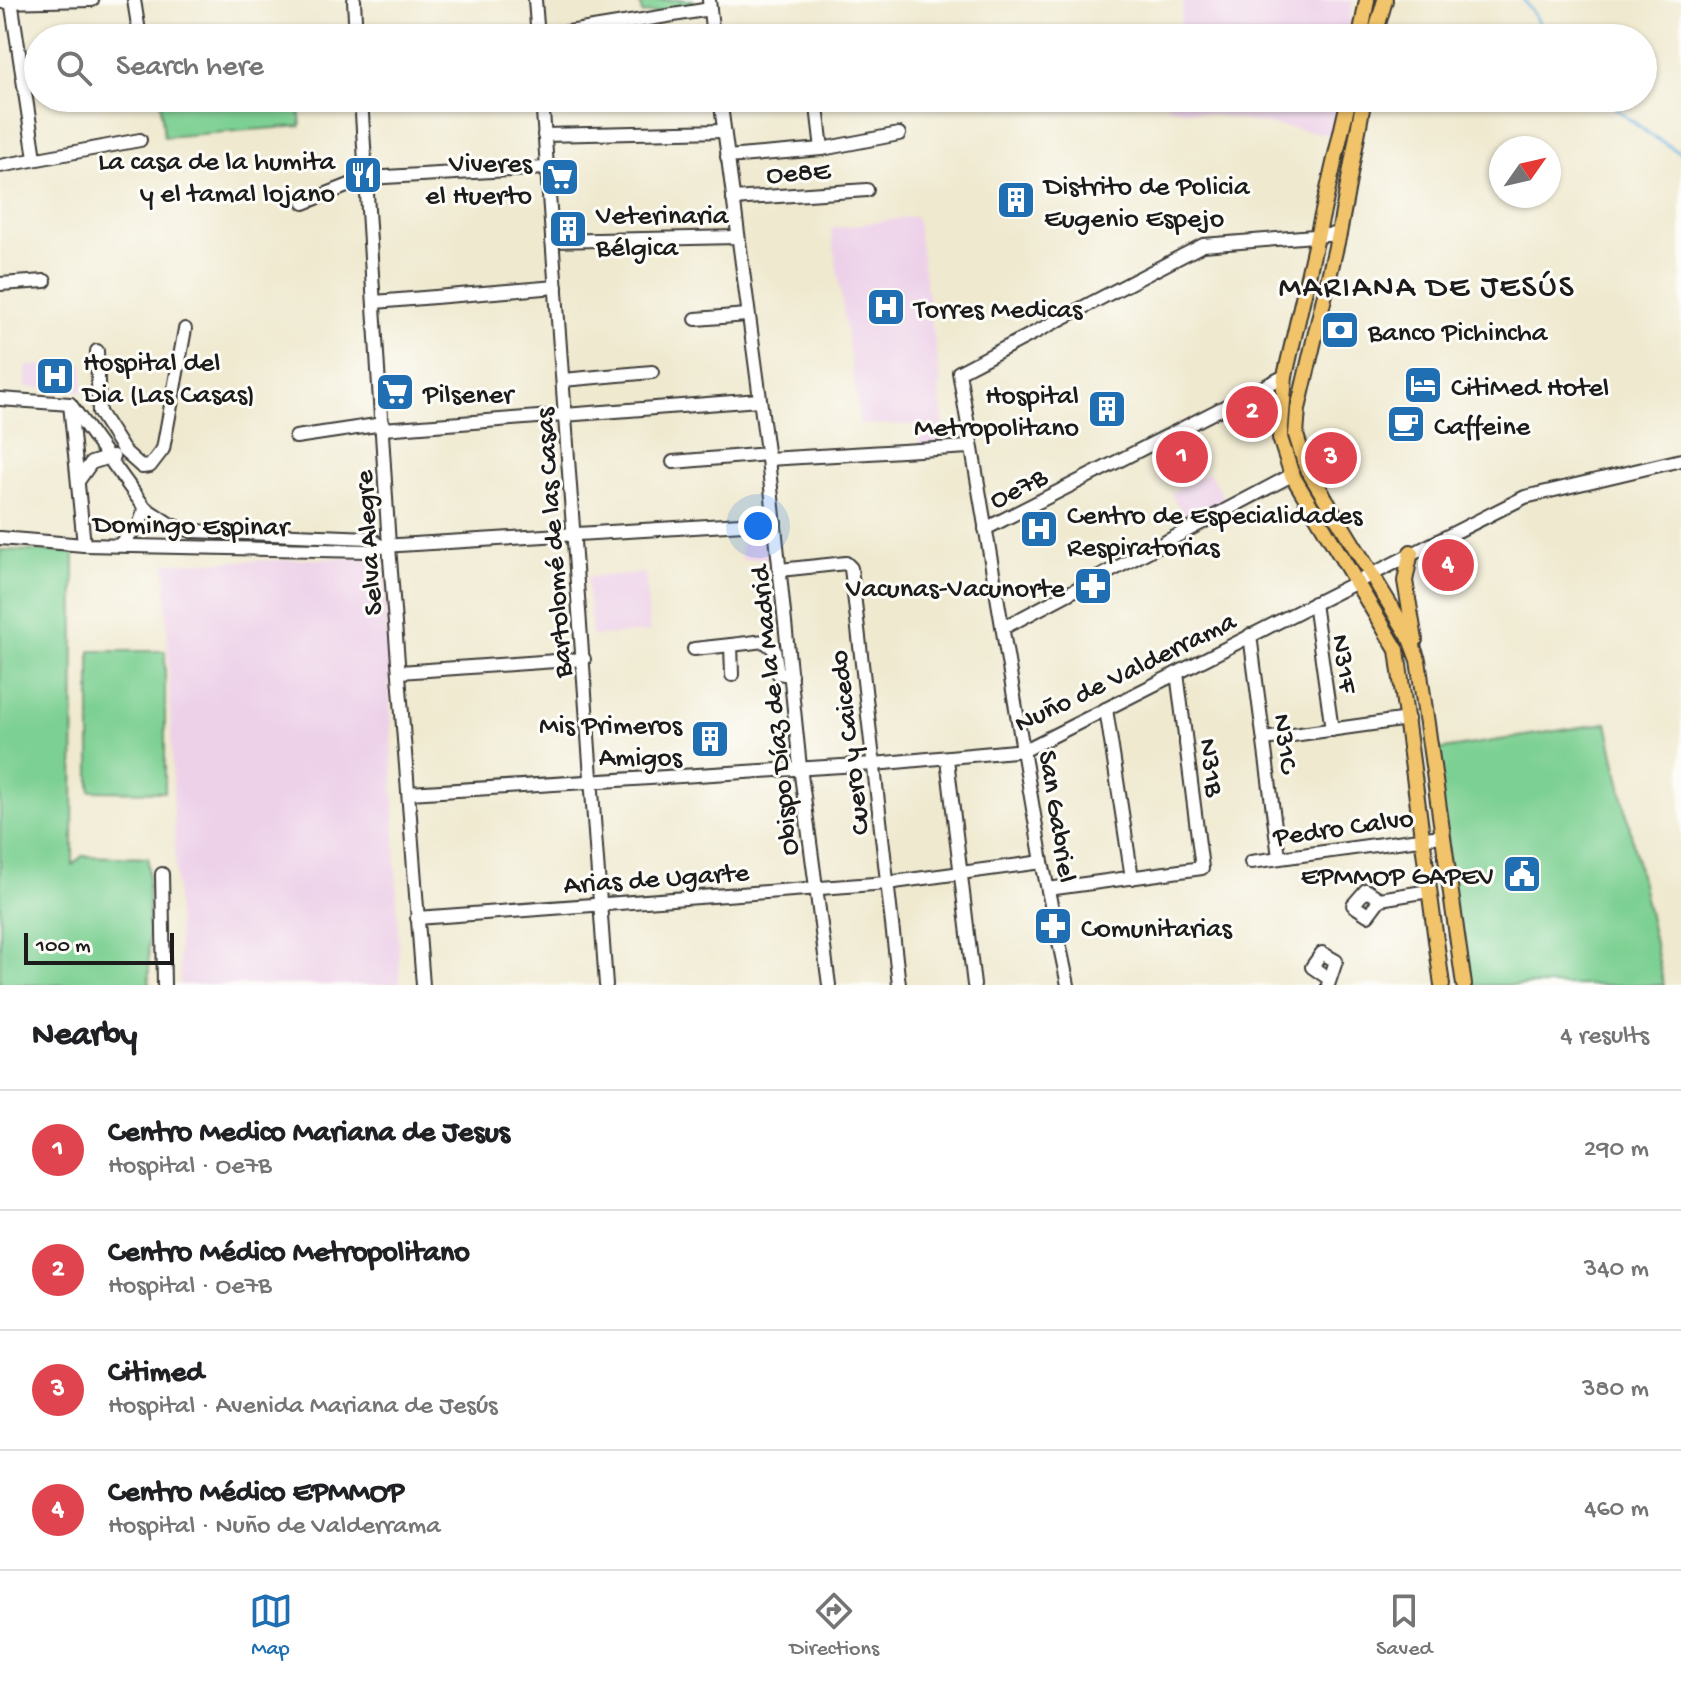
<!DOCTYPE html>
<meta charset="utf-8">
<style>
:root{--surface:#fff;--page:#f6f6f6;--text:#202124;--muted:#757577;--line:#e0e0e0;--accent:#1f6fb2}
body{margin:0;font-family:"Gochi Hand",sans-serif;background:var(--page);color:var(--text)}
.compass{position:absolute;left:1489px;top:136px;width:72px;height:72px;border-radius:50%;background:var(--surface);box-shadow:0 2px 6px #0004;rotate:56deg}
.scale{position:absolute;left:24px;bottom:20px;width:150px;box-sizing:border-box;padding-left:8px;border:4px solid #1c1c1c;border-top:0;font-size:22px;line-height:28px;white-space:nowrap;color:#1c1c1c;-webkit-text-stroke:6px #fdfcf7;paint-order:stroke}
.you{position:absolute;left:758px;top:526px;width:28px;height:28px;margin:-20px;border:6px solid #fff;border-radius:50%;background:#1a73e8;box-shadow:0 0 0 12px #1a73e833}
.badge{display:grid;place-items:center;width:52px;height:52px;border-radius:50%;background:var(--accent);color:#fff;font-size:26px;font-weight:700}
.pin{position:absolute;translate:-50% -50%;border:4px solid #fff;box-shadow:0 2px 8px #0006}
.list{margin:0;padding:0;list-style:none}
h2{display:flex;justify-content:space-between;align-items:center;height:104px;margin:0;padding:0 32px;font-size:34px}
h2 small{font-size:26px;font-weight:400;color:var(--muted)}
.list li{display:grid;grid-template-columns:52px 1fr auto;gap:24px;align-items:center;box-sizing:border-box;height:120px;padding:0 32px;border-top:2px solid var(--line)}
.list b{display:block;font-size:30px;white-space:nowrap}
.list p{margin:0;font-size:26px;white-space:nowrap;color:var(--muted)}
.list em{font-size:26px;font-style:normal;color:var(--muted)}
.icon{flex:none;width:44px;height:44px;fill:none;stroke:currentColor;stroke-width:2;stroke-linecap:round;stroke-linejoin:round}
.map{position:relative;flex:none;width:1681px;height:985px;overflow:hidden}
.search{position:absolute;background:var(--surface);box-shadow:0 2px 6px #0004;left:24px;right:24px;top:24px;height:88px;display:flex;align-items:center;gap:20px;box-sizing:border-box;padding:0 28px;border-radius:44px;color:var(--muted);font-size:30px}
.sheet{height:584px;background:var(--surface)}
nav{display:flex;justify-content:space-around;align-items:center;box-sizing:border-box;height:112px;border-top:2px solid var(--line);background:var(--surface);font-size:22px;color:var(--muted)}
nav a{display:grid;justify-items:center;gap:4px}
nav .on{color:var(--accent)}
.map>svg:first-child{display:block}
.built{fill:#edd1e9}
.green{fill:#7dd093;stroke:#4c7658;stroke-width:2}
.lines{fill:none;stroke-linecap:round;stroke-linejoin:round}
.stream{stroke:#69b2e1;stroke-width:3}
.minor-casing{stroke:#3c3b37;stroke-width:16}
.major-casing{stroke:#3c3b37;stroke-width:18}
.minor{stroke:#fff;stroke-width:12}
.major{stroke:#f1c36a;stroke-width:14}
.labels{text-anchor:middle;stroke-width:6;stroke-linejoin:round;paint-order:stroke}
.poi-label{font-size:28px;fill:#1c1c1c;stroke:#fdfcf7;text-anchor:start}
.street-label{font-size:28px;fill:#1c1c1c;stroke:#fdfcf7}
.quarter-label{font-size:32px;letter-spacing:2px;fill:#1c1c1c;stroke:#fdfcf7}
</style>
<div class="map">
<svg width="1681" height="985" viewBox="0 0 1681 985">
<rect width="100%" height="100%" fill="#fdfcf7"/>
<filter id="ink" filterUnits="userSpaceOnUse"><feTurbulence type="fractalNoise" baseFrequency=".0125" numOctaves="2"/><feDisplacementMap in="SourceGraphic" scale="16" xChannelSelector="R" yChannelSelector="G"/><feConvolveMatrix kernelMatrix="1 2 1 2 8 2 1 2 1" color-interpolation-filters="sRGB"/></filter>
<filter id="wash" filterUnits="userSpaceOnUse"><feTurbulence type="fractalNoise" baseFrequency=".006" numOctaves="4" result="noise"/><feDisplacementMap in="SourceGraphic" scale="32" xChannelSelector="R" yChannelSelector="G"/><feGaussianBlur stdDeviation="1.8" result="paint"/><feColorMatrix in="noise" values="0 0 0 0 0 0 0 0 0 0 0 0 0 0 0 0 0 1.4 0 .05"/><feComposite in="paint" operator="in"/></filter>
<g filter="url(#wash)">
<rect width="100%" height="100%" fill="#efe9cf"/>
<g class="built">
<path d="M 1184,0 L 1353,0 L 1347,38 L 1178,38 Z"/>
<path d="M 1169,98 L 1338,98 L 1332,135 L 1167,107 Z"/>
<path d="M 916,216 L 941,385 L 938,386 L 948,451 L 920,449 L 916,425 L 860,424 L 831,229 Z"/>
<path d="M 83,365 L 83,392 L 25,387 L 26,366 Z"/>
<path d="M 1209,472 L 1225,500 L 1186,521 L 1171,493 Z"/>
<path d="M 766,532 L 768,558 L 742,560 L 740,534 Z"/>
<path d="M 385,557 L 400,985 L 180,985 L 165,563 Z"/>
<path d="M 645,573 L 650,632 L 592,636 L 587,577 Z"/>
</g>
<g class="green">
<path d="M 640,0 L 693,0 L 694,7 L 642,14 Z"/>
<path d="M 160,98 L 298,98 L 301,126 L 164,137 Z"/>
<path d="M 0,550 L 74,552 L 73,865 L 82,856 L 148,858 L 149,985 L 0,985 Z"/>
<path d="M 90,651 L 165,651 L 165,792 L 90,791 Z"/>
<path d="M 1607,723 L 1664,985 L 1467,985 L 1430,751 Z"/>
</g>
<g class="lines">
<g class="stream">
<path d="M 1524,0 L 1550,38"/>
<path d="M 1602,98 L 1649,134 L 1681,153"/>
</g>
</g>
</g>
<g filter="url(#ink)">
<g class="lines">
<defs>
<g id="minor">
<path d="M 11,0 L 35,158"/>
<path d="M 134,0 L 140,38"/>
<path d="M 354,0 L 356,38"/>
<path d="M 535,0 L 538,38"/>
<path d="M 709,0 L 713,38"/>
<path d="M 0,2 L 92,0"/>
<path d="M 538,37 L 710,9"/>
<path d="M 361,98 L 389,546 L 423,985"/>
<path d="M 542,98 L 606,985"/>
<path d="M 720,98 L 768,459 L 800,767 L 829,985"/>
<path d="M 816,98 L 822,149"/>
<path d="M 544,135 L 724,131"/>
<path d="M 727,157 L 822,149 L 899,134"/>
<path d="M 0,166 L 140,140"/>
<path d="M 733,199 L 867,190"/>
<path d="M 304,203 L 367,178 L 546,168"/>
<path d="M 552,241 L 737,237"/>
<path d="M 0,284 L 45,281"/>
<path d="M 375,302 L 556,287"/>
<path d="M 696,319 L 747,315"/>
<path d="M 97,351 L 99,412 L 124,451 L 142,467 L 150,466 L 163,449 L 185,329"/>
<path d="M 563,380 L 652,372"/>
<path d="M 0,399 L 70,404"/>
<path d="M 70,404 L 145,508 L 171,525 L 192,531 L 371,538 L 381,547"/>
<path d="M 70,404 L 84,545"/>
<path d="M 383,429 L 759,400"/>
<path d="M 296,437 L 383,424"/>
<path d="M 768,459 L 969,447"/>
<path d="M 673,462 L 768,454"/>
<path d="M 79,480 L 91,463 L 113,456"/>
<path d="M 985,529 L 1285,376"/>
<path d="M 0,538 L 84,545 L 369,551 L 382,546 L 775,522"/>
<path d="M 120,544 L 139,526 L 145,508"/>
<path d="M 780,570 L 846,563 L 851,568 L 899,985"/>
<path d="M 1314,603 L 1332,730"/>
<path d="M 1003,628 L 1292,475"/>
<path d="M 1250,635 L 1279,857"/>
<path d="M 694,649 L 731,645"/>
<path d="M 400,672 L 584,659"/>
<path d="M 732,675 L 731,645 L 764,641 L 774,649 L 778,673 L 791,675"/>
<path d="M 1106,709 L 1132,878"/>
<path d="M 1264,739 L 1408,719"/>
<path d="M 947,759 L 974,985"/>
<path d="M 409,793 L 874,764 L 1025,750 L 1525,497 L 1681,460"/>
<path d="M 1251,862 L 1441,836"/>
<path d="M 162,874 L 164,985"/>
<path d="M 1048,889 L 1202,868 L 1177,673"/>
<path d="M 1380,899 L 1368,915 L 1353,905 L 1366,890 L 1380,899 L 1429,891"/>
<path d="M 417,918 L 887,883 L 1042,862"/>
<path d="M 1328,978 L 1312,967 L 1322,953 L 1336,961 L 1328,985"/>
<path d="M 1068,985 L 1042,862 L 959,372 L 1203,245 L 1339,234"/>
</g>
<g id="major">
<path d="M 1360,38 L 1367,0"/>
<path d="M 1374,38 L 1385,0"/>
<path d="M 1349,98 L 1285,376 L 1280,438 L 1292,475 L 1397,650 L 1442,985"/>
<path d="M 1364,98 L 1339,234 L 1298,409 L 1296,435 L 1306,467 L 1409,636 L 1418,660 L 1464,985"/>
<path d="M 1411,552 L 1405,581 L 1415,640"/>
</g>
</defs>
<use href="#minor" class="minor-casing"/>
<use href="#major" class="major-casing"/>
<use href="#minor" class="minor"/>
<use href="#major" class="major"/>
</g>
</g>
<defs>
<symbol id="restaurant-square" viewBox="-11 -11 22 22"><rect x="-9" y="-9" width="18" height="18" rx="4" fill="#1f6fb2" stroke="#fdfcf7"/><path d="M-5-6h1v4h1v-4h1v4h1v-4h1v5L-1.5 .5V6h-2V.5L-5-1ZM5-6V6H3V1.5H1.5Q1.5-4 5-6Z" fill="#fff"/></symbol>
<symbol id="supermarket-square" viewBox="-11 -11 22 22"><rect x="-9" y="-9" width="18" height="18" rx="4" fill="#1f6fb2" stroke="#fdfcf7"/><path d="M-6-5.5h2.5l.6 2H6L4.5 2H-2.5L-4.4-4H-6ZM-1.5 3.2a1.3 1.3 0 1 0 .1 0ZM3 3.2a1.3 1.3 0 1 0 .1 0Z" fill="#fff"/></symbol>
<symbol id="building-square" viewBox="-11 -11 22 22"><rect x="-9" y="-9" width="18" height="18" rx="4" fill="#1f6fb2" stroke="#fdfcf7"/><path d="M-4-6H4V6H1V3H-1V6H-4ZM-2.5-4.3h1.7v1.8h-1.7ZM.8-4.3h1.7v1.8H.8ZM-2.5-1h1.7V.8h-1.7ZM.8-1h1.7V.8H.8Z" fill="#fff"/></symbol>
<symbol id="hospital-square" viewBox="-11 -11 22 22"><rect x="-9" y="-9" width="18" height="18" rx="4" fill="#1f6fb2" stroke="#fdfcf7"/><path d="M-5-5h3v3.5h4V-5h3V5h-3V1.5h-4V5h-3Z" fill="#fff"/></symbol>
<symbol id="bank-square" viewBox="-11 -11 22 22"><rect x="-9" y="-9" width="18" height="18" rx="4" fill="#1f6fb2" stroke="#fdfcf7"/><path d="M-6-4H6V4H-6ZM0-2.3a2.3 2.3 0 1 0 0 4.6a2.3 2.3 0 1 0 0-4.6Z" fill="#fff"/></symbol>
<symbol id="hotel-square" viewBox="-11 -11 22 22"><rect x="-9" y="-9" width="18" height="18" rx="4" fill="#1f6fb2" stroke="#fdfcf7"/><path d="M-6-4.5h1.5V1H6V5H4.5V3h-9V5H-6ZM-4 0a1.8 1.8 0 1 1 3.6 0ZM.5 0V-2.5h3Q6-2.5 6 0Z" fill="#fff"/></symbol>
<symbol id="cafe-square" viewBox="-11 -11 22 22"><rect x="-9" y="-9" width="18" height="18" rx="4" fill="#1f6fb2" stroke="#fdfcf7"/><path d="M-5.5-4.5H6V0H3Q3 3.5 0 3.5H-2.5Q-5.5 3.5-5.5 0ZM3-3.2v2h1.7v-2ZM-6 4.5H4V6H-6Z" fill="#fff"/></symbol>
<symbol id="pharmacy-square" viewBox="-11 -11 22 22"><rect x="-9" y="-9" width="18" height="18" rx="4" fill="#1f6fb2" stroke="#fdfcf7"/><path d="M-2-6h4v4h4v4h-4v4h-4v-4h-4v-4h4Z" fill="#fff"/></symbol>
<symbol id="civic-square" viewBox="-11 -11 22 22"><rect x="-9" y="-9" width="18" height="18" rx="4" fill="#1f6fb2" stroke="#fdfcf7"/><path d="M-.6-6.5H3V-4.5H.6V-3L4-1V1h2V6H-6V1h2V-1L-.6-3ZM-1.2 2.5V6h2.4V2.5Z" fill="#fff"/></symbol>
</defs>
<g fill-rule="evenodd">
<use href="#restaurant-square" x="341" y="153" width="44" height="44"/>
<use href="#supermarket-square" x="538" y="155" width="44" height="44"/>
<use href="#building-square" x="994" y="178" width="44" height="44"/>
<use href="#building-square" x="546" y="207" width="44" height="44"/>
<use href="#hospital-square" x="864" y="285" width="44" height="44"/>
<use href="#bank-square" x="1318" y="308" width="44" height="44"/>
<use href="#hospital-square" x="33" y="354" width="44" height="44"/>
<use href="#hotel-square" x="1401" y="363" width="44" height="44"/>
<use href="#supermarket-square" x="373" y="370" width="44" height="44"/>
<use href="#building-square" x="1085" y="387" width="44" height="44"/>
<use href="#cafe-square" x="1384" y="402" width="44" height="44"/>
<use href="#hospital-square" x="1017" y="507" width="44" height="44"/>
<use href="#pharmacy-square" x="1071" y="564" width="44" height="44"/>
<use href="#building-square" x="688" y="717" width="44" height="44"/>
<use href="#civic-square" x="1500" y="852" width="44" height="44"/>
<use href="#pharmacy-square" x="1031" y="904" width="44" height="44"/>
</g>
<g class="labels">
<g class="poi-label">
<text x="335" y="169" text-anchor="end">La casa de la humita<tspan x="335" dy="32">y el tamal lojano</tspan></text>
<text x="532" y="171" text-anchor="end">Viveres<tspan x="532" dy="32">el Huerto</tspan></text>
<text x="1044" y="194">Distrito de Policia<tspan x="1044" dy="32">Eugenio Espejo</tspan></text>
<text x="596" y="223">Veterinaria<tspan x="596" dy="32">Bélgica</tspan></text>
<text x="914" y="317">Torres Medicas</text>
<text x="1368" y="340">Banco Pichincha</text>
<text x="83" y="370">Hospital del<tspan x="83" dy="32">Dia (Las Casas)</tspan></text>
<text x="1451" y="395">CitiMed Hotel</text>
<text x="423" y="402">Pilsener</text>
<text x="1079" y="403" text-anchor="end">Hospital<tspan x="1079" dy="32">Metropolitano</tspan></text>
<text x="1434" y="434">Caffeine</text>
<text x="1067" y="523">Centro de Especialidades<tspan x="1067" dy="32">Respiratorias</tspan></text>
<text x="1065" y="596" text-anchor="end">Vacunas-Vacunorte</text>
<text x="682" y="733" text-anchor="end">Mis Primeros<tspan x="682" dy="32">Amigos</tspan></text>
<text x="1494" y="884" text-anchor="end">EPMMOP GAPEV</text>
<text x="1081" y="936">Comunitarias</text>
</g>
<g class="street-label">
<text transform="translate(798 170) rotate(-4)" y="10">Oe8E</text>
<text transform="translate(1017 486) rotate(-27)" y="10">Oe7B</text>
<text transform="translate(191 523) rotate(1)" y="10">Domingo Espinar</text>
<text transform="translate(366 543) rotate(-94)" y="10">Selva Alegre</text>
<text transform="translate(551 543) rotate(-94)" y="10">Bartolomé de las Casas</text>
<text transform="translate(1347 663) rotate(82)" y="10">N31F</text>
<text transform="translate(1124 670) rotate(-26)" y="10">Nuño de Valderrama</text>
<text transform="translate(772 711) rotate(-96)" y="10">Obispo Díaz de la Madrid</text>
<text transform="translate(847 743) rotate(-97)" y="10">Cuero y Caicedo</text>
<text transform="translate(1288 743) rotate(83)" y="10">N31C</text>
<text transform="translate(1214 767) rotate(83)" y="10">N31B</text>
<text transform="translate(1060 816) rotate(81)" y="10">San Gabriel</text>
<text transform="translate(1343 825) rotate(-8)" y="10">Pedro Calvo</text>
<text transform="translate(656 876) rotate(-4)" y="10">Arias de Ugarte</text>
</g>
<g class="quarter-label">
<text x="1427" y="295">MARIANA DE JESÚS</text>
</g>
</g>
</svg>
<svg class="compass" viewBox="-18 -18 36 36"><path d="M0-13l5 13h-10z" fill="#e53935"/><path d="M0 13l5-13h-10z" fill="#757577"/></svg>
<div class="scale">100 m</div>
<div class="you"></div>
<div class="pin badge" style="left:1182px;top:457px;background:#e0444e">1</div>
<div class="pin badge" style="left:1252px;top:412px;background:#e0444e">2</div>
<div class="pin badge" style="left:1331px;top:458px;background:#e0444e">3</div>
<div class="pin badge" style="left:1448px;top:565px;background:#e0444e">4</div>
<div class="search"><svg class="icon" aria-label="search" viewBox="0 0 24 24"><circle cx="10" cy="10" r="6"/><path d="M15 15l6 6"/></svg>Search here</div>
</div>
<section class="sheet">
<h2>Nearby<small>4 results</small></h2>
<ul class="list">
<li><span class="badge" style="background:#e0444e">1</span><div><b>Centro Medico Mariana de Jesus</b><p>Hospital · Oe7B</p></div><em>290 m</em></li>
<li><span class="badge" style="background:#e0444e">2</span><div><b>Centro Médico Metropolitano</b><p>Hospital · Oe7B</p></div><em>340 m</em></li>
<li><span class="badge" style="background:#e0444e">3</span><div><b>Citimed</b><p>Hospital · Avenida Mariana de Jesús</p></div><em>380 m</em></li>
<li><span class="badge" style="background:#e0444e">4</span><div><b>Centro Médico EPMMOP</b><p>Hospital · Nuño de Valderrama</p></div><em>460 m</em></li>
</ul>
</section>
<nav>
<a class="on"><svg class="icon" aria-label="map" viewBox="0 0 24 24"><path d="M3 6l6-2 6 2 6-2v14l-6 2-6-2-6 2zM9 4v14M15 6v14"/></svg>Map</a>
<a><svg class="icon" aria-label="directions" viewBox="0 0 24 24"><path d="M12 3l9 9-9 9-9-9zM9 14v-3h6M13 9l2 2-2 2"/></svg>Directions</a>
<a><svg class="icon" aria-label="saved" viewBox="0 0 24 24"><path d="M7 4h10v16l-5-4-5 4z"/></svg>Saved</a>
</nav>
